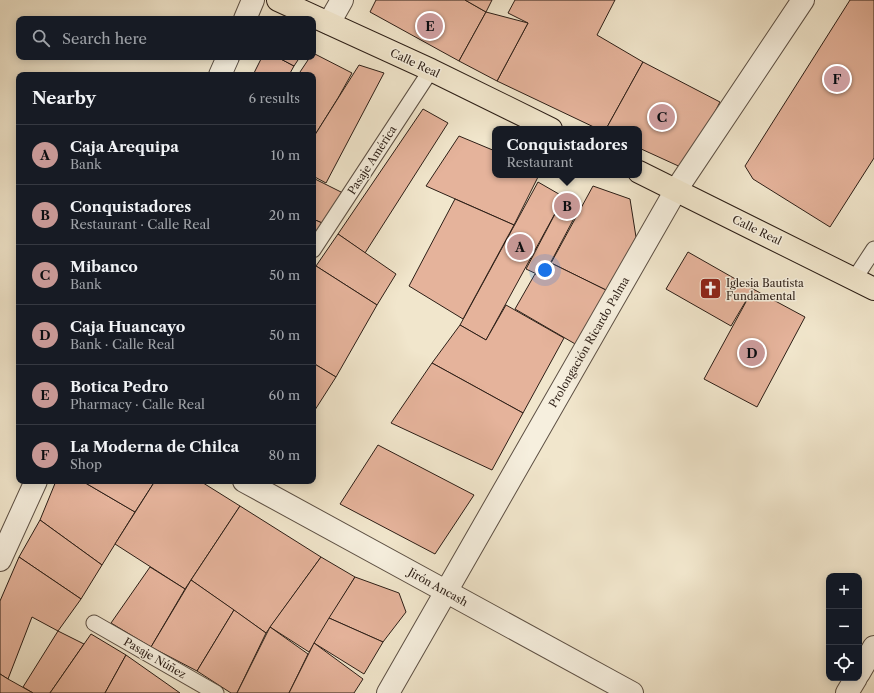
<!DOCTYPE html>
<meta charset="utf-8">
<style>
:root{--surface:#171b24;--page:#242831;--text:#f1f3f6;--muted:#9ea1a6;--line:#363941;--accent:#c59692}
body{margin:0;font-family:"Libre Caslon Text",serif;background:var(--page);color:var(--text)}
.controls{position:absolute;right:12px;bottom:12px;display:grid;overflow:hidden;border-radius:8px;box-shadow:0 2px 10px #0003}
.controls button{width:36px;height:36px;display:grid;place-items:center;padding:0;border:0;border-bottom:1px solid var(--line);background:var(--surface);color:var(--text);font:20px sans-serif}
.you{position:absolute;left:545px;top:270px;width:14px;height:14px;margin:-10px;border:3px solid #fff;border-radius:50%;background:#1a73e8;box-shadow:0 0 0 6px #1a73e833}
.badge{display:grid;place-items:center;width:26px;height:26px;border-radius:50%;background:var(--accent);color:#111;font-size:13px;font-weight:700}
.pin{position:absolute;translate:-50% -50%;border:2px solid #fff;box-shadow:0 1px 4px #0006}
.popup{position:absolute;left:492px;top:126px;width:150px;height:52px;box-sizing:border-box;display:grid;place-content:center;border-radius:8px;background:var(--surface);filter:drop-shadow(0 1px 3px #0005);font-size:13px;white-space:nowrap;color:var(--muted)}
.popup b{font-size:15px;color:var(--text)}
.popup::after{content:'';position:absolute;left:50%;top:100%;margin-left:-8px;border:8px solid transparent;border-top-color:var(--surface)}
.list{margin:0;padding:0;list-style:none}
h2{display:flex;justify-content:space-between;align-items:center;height:52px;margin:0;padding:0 16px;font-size:17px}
h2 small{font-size:13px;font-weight:400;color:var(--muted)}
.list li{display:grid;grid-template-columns:26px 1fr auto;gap:12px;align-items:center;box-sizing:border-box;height:60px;padding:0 16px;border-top:1px solid var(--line)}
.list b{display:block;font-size:15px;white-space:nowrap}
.list p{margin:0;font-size:13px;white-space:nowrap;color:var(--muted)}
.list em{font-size:13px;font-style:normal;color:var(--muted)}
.icon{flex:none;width:22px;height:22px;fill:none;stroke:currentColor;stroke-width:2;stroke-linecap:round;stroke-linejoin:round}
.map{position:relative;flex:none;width:874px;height:693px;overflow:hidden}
.search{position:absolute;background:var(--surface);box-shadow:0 2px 10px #0003;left:16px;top:16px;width:300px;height:44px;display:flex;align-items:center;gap:10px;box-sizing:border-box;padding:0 14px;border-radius:8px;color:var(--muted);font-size:15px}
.panel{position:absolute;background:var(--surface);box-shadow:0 2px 10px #0003;left:16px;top:72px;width:300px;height:412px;border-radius:8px}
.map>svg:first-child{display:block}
.building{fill:#e5b39b;stroke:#2c1e16}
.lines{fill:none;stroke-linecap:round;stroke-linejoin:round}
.service-casing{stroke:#5d5044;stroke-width:17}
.minor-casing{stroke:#5d5044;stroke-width:24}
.trunk-casing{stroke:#2c1e16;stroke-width:24}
.service{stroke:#f6efde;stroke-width:15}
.minor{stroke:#f6efde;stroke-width:22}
.trunk{stroke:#f1e6cc;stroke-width:22}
.labels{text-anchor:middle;stroke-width:3;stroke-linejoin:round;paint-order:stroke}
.street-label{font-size:11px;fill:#2c1e16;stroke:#f6efde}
.poi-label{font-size:11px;fill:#2c1e16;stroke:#f6efde;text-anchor:start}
</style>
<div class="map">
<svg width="874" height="693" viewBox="0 0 874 693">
<rect width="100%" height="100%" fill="#f1e6cc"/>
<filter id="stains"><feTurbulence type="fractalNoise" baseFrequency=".005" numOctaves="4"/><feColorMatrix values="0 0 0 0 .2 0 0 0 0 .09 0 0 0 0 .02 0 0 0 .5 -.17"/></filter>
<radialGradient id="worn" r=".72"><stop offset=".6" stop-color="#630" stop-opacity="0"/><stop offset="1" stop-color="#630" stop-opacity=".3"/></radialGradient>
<g class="building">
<path d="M 376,0 L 465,0 L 486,12 L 459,61 L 370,12 Z"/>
<path d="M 465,0 L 492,0 L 486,12 Z"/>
<path d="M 515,0 L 615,0 L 597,35 L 643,62 L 606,129 L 598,129 L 497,81 L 528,23 L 508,13 Z"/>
<path d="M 850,0 L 874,0 L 874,158 L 830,227 L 753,179 L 745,166 Z"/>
<path d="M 486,12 L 528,23 L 497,81 L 459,61 Z"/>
<path d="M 313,53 L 352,73 L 338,98 L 313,138 L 313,75 L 298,75 L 310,57 L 313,57 Z"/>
<path d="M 262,57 L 277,57 L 294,66 L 289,75 L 253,75 Z"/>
<path d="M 277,57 L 300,57 L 294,66 Z"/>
<path d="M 643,62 L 720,102 L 685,169 L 639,148 L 639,129 L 606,129 Z"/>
<path d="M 359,65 L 384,73 L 326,183 L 313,176 L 313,138 Z"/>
<path d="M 423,109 L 448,123 L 365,253 L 338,234 Z"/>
<path d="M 459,136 L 495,151 L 495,175 L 539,175 L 514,225 L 426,186 Z"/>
<path d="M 313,178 L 345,194 L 329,226 L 313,219 Z"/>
<path d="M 538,182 L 564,197 L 486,340 L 460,325 Z"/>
<path d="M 593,186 L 630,199 L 636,237 L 610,292 L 551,263 Z"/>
<path d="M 564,197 L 581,205 L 543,277 L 526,269 Z"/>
<path d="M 455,199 L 514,225 L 463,319 L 409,286 Z"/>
<path d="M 313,219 L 329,226 L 313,250 Z"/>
<path d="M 338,234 L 396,274 L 377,305 L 316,266 Z"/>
<path d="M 688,252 L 753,289 L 731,326 L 666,289 Z"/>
<path d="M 551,263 L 610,292 L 577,345 L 515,309 L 535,274 L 543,277 Z"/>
<path d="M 316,266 L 377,305 L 336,377 L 313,363 L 313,272 Z"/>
<path d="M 753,289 L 805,317 L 757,407 L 704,379 Z"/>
<path d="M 506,305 L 564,338 L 523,413 L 432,363 L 460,325 L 486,340 Z"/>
<path d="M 313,363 L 336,377 L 313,413 Z"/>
<path d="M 432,363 L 523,413 L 492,470 L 391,423 Z"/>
<path d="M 378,445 L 474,495 L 435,554 L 340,504 Z"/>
<path d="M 56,481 L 82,481 L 135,512 L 102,565 L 40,520 Z"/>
<path d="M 82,481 L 155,481 L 135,512 Z"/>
<path d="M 155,481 L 200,481 L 240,506 L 185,589 L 115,544 Z"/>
<path d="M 240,506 L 321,557 L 266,633 L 191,580 Z"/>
<path d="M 40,520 L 102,565 L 81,599 L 19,557 Z"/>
<path d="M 19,557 L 81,599 L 58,631 L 32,617 L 8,679 L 0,674 L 0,601 Z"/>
<path d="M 321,557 L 355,577 L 309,652 L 270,627 Z"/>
<path d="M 150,567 L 185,589 L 151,647 L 111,623 Z"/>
<path d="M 355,577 L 399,593 L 406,612 L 383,642 L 329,618 Z"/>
<path d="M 191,580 L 234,610 L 197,671 L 151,647 Z"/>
<path d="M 234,610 L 266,633 L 237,693 L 231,693 L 197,671 Z"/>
<path d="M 329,618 L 383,642 L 364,674 L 314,643 Z"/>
<path d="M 270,627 L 308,654 L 289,693 L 237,693 Z"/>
<path d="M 58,631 L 84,644 L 50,693 L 33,693 L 23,687 Z"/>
<path d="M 91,634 L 126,655 L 105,693 L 50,693 Z"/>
<path d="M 314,643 L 363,679 L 354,693 L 289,693 Z"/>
<path d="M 126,655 L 180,693 L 105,693 Z"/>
<path d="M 0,674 L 8,679 L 33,693 L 0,693 Z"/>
</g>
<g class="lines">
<defs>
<g id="service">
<path d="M 313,250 L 431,70"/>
<path d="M 855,278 L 874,249"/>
<path d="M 94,623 L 216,693"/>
</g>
<g id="minor">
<path d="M 245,19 L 253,0"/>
<path d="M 329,23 L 342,0"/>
<path d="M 220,75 L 228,57"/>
<path d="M 244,481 L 632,693"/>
<path d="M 0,560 L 36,481"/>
<path d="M 859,673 L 874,647"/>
<path d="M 388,693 L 676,190 L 803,0"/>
<path d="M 847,693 L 856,678"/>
</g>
<g id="trunk">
<path d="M 278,0 L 431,70 L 551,129"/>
<path d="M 639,172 L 874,289"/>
</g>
</defs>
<use href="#service" class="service-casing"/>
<use href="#minor" class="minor-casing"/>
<use href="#trunk" class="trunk-casing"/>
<use href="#service" class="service"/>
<use href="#minor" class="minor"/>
<use href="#trunk" class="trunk"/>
</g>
<defs>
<symbol id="church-square" viewBox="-11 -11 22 22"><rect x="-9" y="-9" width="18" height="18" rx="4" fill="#8f2418" stroke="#f6efde"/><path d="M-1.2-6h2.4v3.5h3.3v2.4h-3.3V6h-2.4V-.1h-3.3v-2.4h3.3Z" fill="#fff"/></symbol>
</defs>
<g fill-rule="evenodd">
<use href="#church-square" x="698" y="276" width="25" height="25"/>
</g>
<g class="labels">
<g class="street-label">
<text transform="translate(415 63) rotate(25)" y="4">Calle Real</text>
<text transform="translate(372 160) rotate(-57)" y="4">Pasaje América</text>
<text transform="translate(757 230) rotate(26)" y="4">Calle Real</text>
<text transform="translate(589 342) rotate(-60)" y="4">Prolongación Ricardo Palma</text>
<text transform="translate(438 587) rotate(29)" y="4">Jirón Ancash</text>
<text transform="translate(155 658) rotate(30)" y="4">Pasaje Núñez</text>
</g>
<g class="poi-label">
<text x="726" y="287">Iglesia Bautista<tspan x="726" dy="13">Fundamental</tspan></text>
</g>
</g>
<rect width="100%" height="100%" filter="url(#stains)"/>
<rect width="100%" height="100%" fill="url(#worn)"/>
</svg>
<div class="controls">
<button>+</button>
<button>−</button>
<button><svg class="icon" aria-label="locate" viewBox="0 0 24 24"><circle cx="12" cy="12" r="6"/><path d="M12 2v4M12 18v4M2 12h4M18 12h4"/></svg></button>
</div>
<div class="you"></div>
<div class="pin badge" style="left:520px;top:247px">A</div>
<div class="pin badge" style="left:567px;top:206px">B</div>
<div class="popup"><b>Conquistadores</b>Restaurant</div>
<div class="pin badge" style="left:662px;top:117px">C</div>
<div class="pin badge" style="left:752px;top:353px">D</div>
<div class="pin badge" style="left:430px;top:26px">E</div>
<div class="pin badge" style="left:837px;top:79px">F</div>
<div class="search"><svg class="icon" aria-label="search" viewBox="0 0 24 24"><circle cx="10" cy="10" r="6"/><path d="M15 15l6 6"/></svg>Search here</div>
<section class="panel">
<h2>Nearby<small>6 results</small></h2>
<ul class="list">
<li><span class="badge">A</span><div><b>Caja Arequipa</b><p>Bank</p></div><em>10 m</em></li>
<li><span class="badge">B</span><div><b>Conquistadores</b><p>Restaurant · Calle Real</p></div><em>20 m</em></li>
<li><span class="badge">C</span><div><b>Mibanco</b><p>Bank</p></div><em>50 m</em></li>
<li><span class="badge">D</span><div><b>Caja Huancayo</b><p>Bank · Calle Real</p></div><em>50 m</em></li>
<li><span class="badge">E</span><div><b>Botica Pedro</b><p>Pharmacy · Calle Real</p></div><em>60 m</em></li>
<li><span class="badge">F</span><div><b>La Moderna de Chilca</b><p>Shop</p></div><em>80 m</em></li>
</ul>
</section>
</div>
